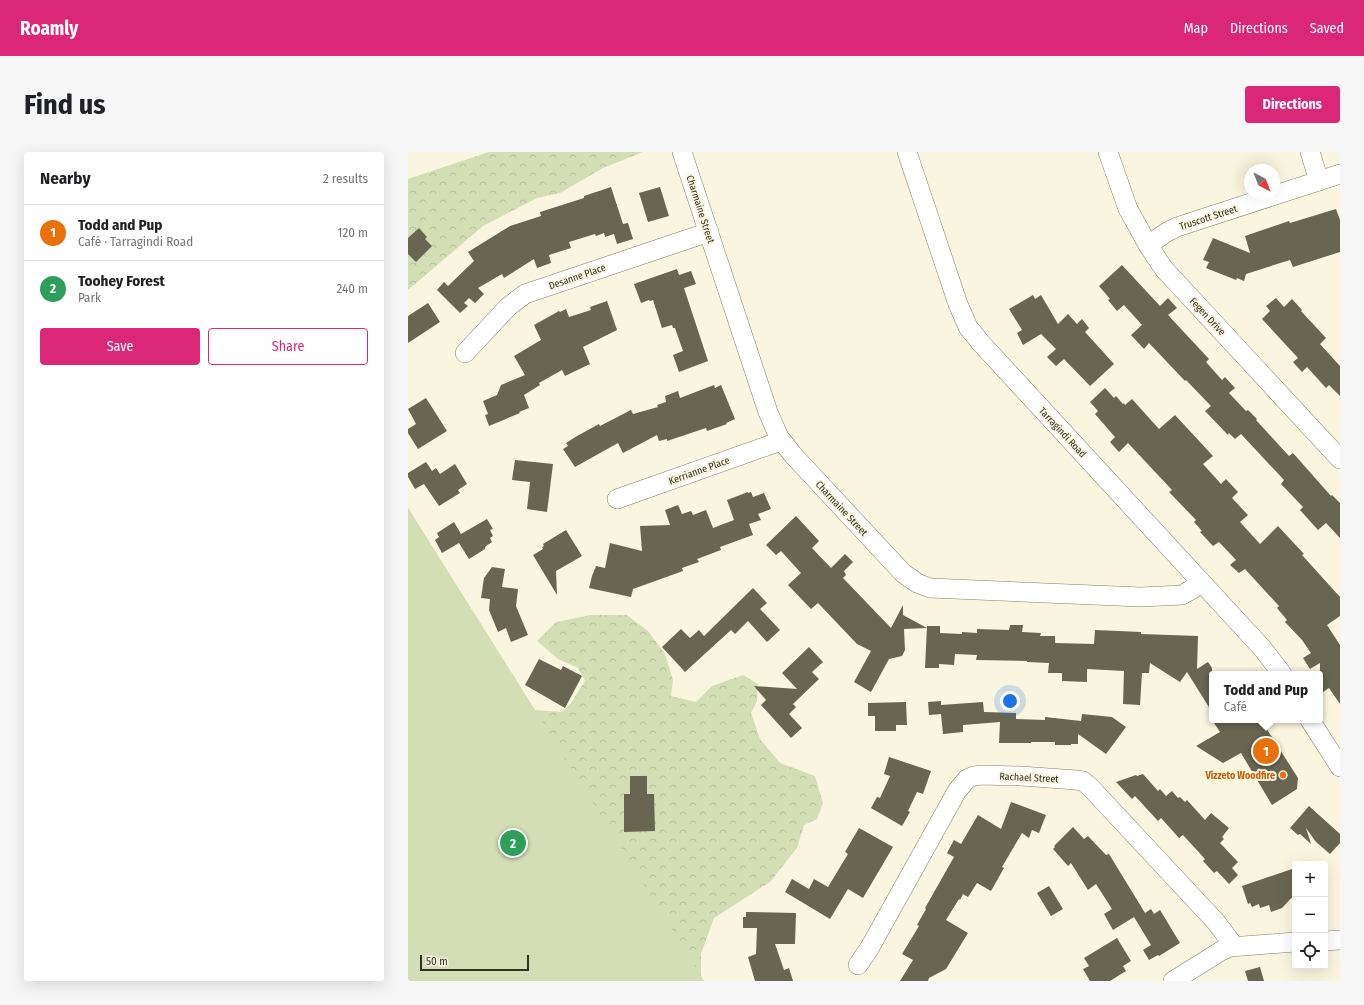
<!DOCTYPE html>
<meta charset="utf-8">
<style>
:root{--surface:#fff;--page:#f6f6f6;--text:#202124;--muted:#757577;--line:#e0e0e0;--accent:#db2777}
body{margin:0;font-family:"Fira Sans Condensed",sans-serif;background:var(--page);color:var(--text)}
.controls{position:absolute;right:12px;bottom:12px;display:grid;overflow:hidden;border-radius:4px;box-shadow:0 4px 16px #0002}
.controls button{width:36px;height:36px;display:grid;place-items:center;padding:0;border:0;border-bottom:1px solid var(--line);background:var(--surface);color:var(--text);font:20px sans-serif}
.compass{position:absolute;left:836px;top:12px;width:36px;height:36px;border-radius:50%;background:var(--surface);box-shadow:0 4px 16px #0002;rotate:138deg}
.scale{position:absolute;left:12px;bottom:10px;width:109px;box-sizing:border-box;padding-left:4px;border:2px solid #313027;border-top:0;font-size:11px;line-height:14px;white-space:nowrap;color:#313027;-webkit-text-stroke:3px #f9f5df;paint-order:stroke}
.you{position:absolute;left:602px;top:549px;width:14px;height:14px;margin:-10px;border:3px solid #fff;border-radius:50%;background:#1a73e8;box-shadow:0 0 0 6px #1a73e833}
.badge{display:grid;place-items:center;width:26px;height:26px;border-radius:50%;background:var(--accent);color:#fff;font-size:13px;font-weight:700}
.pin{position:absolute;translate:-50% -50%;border:2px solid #fff;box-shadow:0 1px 4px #0006}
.popup{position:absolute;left:801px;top:519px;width:114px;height:52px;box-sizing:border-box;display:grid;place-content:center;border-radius:4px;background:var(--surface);filter:drop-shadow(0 1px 3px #0005);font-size:13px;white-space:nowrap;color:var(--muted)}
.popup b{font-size:15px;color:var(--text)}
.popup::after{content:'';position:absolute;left:50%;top:100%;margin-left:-8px;border:8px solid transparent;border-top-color:var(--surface)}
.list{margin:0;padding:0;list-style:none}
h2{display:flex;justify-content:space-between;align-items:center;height:52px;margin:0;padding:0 16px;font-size:17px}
h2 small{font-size:13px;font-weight:400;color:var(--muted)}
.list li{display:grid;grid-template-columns:26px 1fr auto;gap:12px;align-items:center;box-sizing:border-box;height:56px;padding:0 16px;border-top:1px solid var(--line)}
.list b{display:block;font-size:15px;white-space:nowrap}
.list p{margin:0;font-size:13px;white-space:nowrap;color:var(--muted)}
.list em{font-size:13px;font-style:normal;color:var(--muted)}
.actions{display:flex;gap:8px;padding:12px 16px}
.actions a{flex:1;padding:9px 0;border:1px solid var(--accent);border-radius:4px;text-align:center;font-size:14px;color:var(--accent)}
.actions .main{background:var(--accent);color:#fff}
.icon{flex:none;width:22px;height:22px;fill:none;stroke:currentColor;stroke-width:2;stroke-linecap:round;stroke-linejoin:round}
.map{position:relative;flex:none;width:932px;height:829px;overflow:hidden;border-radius:4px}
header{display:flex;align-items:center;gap:24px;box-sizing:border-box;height:56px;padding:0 20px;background:var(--accent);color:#fff}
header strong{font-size:19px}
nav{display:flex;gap:22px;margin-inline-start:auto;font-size:14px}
.intro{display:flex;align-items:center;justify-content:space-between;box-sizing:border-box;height:96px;padding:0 24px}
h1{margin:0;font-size:28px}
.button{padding:10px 18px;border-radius:4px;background:var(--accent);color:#fff;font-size:14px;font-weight:700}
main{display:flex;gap:24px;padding:0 24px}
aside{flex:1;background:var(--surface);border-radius:4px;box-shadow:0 4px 16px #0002}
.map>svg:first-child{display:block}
.forest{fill:url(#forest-crowns)}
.green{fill:#d3deb5}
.building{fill:#686551}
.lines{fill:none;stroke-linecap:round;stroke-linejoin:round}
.minor-casing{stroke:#817e6a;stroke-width:20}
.minor{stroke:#fff;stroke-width:19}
.food-dot{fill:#e8710a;stroke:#f9f5df;stroke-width:1.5}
.labels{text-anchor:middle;stroke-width:4;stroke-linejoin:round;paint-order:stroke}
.street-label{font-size:10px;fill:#313027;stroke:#f9f5df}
.food-label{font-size:10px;font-weight:bold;fill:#c56008;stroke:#f9f5df;text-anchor:end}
</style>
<header>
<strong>Roamly</strong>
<nav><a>Map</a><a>Directions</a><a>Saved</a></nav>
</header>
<div class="intro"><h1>Find us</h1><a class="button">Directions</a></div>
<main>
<aside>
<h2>Nearby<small>2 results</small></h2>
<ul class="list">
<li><span class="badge" style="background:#e8710a">1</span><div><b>Todd and Pup</b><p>Café · Tarragindi Road</p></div><em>120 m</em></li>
<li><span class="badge" style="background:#2e9e5b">2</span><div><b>Toohey Forest</b><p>Park</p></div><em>240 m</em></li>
</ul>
<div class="actions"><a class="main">Save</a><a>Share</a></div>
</aside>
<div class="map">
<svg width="932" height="829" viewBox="0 0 932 829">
<defs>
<pattern id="forest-crowns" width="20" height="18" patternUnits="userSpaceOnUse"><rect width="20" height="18" fill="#d3deb5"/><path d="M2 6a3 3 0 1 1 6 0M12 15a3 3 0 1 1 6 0" fill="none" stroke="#b6bf9c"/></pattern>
</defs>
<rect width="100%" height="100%" fill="#f9f5df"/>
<g class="forest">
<path d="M 81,0 L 235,0 L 195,16 L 152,41 L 129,46 L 75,74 L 0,138 L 0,27 Z"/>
<path d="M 0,356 L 127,558 L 154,560 L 163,551 L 177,529 L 170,516 L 150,507 L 129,489 L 148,470 L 183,463 L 219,463 L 240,479 L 257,502 L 265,528 L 263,544 L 288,550 L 304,534 L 335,523 L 350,532 L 349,549 L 343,561 L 352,587 L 372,611 L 407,624 L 415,651 L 409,667 L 396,673 L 389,696 L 362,730 L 306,766 L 293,802 L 293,824 L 296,829 L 0,829 Z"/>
</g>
<path class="green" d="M 0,356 L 296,829 L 0,829 Z"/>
<g class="building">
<path d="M 203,35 L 215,72 L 220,71 L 225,87 L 209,92 L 206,82 L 197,85 L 196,81 L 188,84 L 187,82 L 161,90 L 163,96 L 141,103 L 143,111 L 129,116 L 126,107 L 96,126 L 94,122 L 70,136 L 76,142 L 67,151 L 61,146 L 56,151 L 60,154 L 52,161 L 29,138 L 36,130 L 40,134 L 66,109 L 60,100 L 102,74 L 133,64 L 132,60 L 176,46 L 176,44 Z"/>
<path d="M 252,35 L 261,64 L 240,70 L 231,41 Z"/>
<path d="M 928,57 L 932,68 L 932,100 L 885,115 L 882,108 L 838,122 L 836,129 L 829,126 L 828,128 L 798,116 L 801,110 L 795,108 L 805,86 L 842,101 L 837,84 L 881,69 L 882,71 Z"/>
<path d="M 11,76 L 19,85 L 17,87 L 24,94 L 8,110 L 0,102 L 0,86 Z"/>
<path d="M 714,113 L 752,154 L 760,146 L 769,156 L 760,163 L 801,207 L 798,210 L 814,228 L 817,225 L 827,236 L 821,241 L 838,259 L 840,258 L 849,267 L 848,268 L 881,304 L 885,301 L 923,344 L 924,343 L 932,351 L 932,386 L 918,371 L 910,378 L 892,358 L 895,355 L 873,332 L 876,328 L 833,282 L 827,287 L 821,281 L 820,283 L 797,259 L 803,254 L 778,228 L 777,229 L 741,191 L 736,197 L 723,183 L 734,173 L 716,153 L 709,159 L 700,148 L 702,147 L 691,134 Z"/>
<path d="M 269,117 L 271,123 L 283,119 L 288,132 L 276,136 L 300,209 L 271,220 L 265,203 L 275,199 L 267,176 L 265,176 L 264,173 L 254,176 L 245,148 L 242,149 L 241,148 L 233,151 L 226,132 Z"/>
<path d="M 625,143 L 627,147 L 633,143 L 650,172 L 660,162 L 669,172 L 674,167 L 681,176 L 677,180 L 706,212 L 682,234 L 656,207 L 648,214 L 639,205 L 648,197 L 633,182 L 615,193 L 609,181 L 614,178 L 601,157 Z"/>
<path d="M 868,146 L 876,155 L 884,147 L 894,158 L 893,159 L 918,186 L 912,192 L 932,214 L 932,244 L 921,233 L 918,236 L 899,215 L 894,220 L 885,210 L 890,206 L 854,167 L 862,159 L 858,154 Z"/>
<path d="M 199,149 L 209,178 L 175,195 L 182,212 L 157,224 L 154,218 L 131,231 L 132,233 L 116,243 L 121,256 L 111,260 L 112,261 L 81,274 L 77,263 L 80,262 L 75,249 L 89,243 L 93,233 L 117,223 L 106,204 L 133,188 L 126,173 L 151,159 L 152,160 L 158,157 L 161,165 L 183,158 L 182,155 Z"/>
<path d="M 20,151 L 32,170 L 0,191 L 0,164 Z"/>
<path d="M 306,233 L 307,236 L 313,233 L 327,267 L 318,271 L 319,272 L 299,279 L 298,276 L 259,289 L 259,287 L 251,289 L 249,283 L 215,301 L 210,291 L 167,315 L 155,297 L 160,294 L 158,291 L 169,284 L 191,272 L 192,274 L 223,258 L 225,262 L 250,255 L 249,253 L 258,250 L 257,244 L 270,239 L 272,246 Z"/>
<path d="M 697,236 L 706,246 L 708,244 L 715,252 L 716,251 L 717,253 L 724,247 L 751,277 L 767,263 L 805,304 L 795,312 L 813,332 L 818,327 L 830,340 L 824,346 L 840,363 L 832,370 L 852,392 L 870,374 L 896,402 L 894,403 L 932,445 L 932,464 L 919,473 L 932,493 L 932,552 L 921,536 L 912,542 L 912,511 L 902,517 L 895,506 L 903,501 L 894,488 L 877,470 L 879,468 L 869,456 L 871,454 L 837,417 L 831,421 L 822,413 L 828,408 L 811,390 L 805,394 L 792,380 L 794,379 L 786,370 L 788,368 L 761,340 L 764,338 L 720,291 L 711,300 L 702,290 L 707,285 L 687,262 L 690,259 L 682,250 Z"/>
<path d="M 18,246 L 39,279 L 10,297 L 0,281 L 0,277 L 8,272 L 0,257 Z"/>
<path d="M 107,308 L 145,312 L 139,360 L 119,357 L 122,330 L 104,328 Z"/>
<path d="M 18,310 L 24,319 L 28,316 L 32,322 L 47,312 L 59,332 L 50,338 L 52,341 L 31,354 L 16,332 L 7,337 L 0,325 L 0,321 Z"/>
<path d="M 340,340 L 340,341 L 343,340 L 345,345 L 356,341 L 363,357 L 350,362 L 353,368 L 341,372 L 345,383 L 312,395 L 313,398 L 289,407 L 291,410 L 274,416 L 275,419 L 225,437 L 223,445 L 181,436 L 184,424 L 188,414 L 197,416 L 202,391 L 234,399 L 232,374 L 262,373 L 257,358 L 270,353 L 274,362 L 283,359 L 285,363 L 298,358 L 305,376 L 326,368 L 319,348 Z"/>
<path d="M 388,364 L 411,389 L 404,396 L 423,416 L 437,402 L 445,410 L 436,419 L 438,423 L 435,426 L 483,476 L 495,453 L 495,463 L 519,476 L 496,477 L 497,498 L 494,504 L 481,507 L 463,540 L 446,530 L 463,499 L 449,492 L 410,451 L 403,457 L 380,433 L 393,421 L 373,399 L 368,403 L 358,393 Z"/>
<path d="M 79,367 L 85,377 L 82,378 L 85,384 L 82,386 L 84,390 L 78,394 L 77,396 L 77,397 L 61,407 L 51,391 L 34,401 L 27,388 L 31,385 L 29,381 L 46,370 L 53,382 Z"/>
<path d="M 158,378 L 174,404 L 148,419 L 149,443 L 125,403 L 135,397 L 134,395 L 136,394 L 135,392 Z"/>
<path d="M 84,415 L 97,417 L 94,435 L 110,437 L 108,454 L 120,483 L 103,490 L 98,476 L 90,480 L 81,458 L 82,447 L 73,446 L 76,426 Z"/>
<path d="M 345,436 L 359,451 L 352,457 L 372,478 L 359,490 L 340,469 L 327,482 L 323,478 L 277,520 L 254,495 L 273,477 L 282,486 L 291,478 L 296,484 Z"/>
<path d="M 602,473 L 615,473 L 614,480 L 633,481 L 632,484 L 647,484 L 647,491 L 686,492 L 687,478 L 733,480 L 733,482 L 790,484 L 789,517 L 800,510 L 804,516 L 804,560 L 779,520 L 772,530 L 742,511 L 741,521 L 734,521 L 732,553 L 715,552 L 716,519 L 679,517 L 679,530 L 654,529 L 654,521 L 640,521 L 641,511 L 619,510 L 619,509 L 568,508 L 569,503 L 547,502 L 546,513 L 531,512 L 531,516 L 517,516 L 519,474 L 532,474 L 532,481 L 554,482 L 554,480 L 569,481 L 569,477 L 601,478 Z"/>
<path d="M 401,495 L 415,510 L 404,520 L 411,527 L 385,552 L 388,555 L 381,562 L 394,576 L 383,586 L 353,553 L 358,548 L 346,534 L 389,537 L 374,521 Z"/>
<path d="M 131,507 L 153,518 L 155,514 L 174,524 L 157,556 L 117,533 Z"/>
<path d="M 533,549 L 533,553 L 575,550 L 576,560 L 608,561 L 608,567 L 637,568 L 637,565 L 673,569 L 674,562 L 704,565 L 718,575 L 698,602 L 670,582 L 670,592 L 663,592 L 663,593 L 647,593 L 647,590 L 623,590 L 623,591 L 591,591 L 592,570 L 555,573 L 555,580 L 535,582 L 533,562 L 521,563 L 520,550 Z"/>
<path d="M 498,550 L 499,573 L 488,573 L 488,579 L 467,579 L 467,564 L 460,564 L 460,551 Z"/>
<path d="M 804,568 L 853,568 L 890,626 L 889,637 L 864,653 L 833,601 L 815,611 L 788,594 L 812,580 Z"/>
<path d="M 481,605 L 523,619 L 515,642 L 509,640 L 500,659 L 502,660 L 494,674 L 463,656 L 469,645 L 472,646 L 482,624 L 476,622 Z"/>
<path d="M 735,622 L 750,639 L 752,637 L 758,644 L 764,639 L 770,646 L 772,645 L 777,650 L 779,648 L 797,668 L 803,661 L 821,676 L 814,685 L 816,687 L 812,691 L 830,710 L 824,716 L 830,723 L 821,732 L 809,719 L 806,721 L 795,709 L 797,707 L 775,683 L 771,686 L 753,666 L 750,669 L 727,644 L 724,647 L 708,630 L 728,623 L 729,624 Z"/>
<path d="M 222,624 L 239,624 L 239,642 L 246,642 L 247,679 L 216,680 L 216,642 L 222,642 Z"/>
<path d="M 603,650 L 638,663 L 631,681 L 624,678 L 621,686 L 614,681 L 594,715 L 596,716 L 583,739 L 569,731 L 560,745 L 555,742 L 552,748 L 551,747 L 538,768 L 560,781 L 538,817 L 521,826 L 520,829 L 492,829 L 505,808 L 494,802 L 511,774 L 509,773 L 518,757 L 517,756 L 546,705 L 539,701 L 546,688 L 553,692 L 570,663 L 593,677 Z"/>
<path d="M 901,654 L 932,682 L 932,691 L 922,702 L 908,690 L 898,676 L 903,692 L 892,682 L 890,683 L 882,676 Z"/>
<path d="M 665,675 L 676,687 L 680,684 L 698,703 L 701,702 L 737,761 L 743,757 L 746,762 L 752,758 L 772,791 L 751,804 L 750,803 L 741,808 L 735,798 L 743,793 L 726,765 L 705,778 L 696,762 L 704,757 L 688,732 L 680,738 L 663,711 L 660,714 L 645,697 L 647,695 L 646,694 Z"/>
<path d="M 451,676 L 485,695 L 455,746 L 440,737 L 422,767 L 377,740 L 384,727 L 401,737 L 406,727 L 420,735 L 440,702 L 437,700 Z"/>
<path d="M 887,716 L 887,742 L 874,756 L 863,760 L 861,753 L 852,756 L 851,752 L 844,755 L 842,751 L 840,752 L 834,734 Z"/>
<path d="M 641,734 L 655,757 L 643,764 L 629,741 Z"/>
<path d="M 338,760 L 388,761 L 387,792 L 367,792 L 376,818 L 381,816 L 385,829 L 347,829 L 340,805 L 348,802 L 349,776 L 335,776 L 335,765 L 338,765 Z"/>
<path d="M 709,786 L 723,809 L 715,814 L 718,819 L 702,829 L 682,829 L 675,817 L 681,814 L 676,806 Z"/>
<path d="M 852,815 L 856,829 L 840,829 L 837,819 Z"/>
</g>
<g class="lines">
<defs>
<g id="minor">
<path d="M 274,0 L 360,260 L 371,285 L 385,303 L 495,421 L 509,431 L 522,436 L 733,445 L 774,443 L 786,436 L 793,430"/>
<path d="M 499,0 L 550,152 L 560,175 L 572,190 L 855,497 L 874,522"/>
<path d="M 700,0 L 720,57 L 740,93 L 756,117 L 932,307"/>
<path d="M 902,0 L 911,29"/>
<path d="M 740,93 L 759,80 L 769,75 L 932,22"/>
<path d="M 57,201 L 100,155 L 117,142 L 301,80"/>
<path d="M 209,347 L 373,289"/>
<path d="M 902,568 L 932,615"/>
<path d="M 917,789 L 932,788"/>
<path d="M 450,813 L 461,797 L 549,639 L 559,627 L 566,624 L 574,623 L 613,624 L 668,628 L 675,629 L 682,635 L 808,770 L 826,794"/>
<path d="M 765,829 L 813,799 L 822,795 L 887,790"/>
</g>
</defs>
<use href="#minor" class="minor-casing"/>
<use href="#minor" class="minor"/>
</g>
<circle class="food-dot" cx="875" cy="623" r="4"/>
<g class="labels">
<g class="street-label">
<text transform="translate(293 57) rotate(72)" y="4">Charmaine Street</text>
<text transform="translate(800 65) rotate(-18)" y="4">Truscott Street</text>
<text transform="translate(169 124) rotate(-19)" y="4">Desanne Place</text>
<text transform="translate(800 164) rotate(47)" y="4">Fegen Drive</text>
<text transform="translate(655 280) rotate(47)" y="4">Tarragindi Road</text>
<text transform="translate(291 318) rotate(-20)" y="4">Kerrianne Place</text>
<text transform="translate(434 356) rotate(47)" y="4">Charmaine Street</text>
<text transform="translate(621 625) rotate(3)" y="4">Rachael Street</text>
</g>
<g class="food-label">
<text x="867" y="627">Vizzeto Woodfire</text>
</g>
</g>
</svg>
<div class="controls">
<button>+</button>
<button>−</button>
<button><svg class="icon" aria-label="locate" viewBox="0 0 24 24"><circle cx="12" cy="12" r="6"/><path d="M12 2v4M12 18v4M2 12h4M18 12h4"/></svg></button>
</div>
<svg class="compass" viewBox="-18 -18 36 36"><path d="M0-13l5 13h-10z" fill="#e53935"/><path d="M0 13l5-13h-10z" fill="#757577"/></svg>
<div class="scale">50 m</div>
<div class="you"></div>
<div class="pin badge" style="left:858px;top:599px;background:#e8710a">1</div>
<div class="popup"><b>Todd and Pup</b>Café</div>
<div class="pin badge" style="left:105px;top:691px;background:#2e9e5b">2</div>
</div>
</main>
